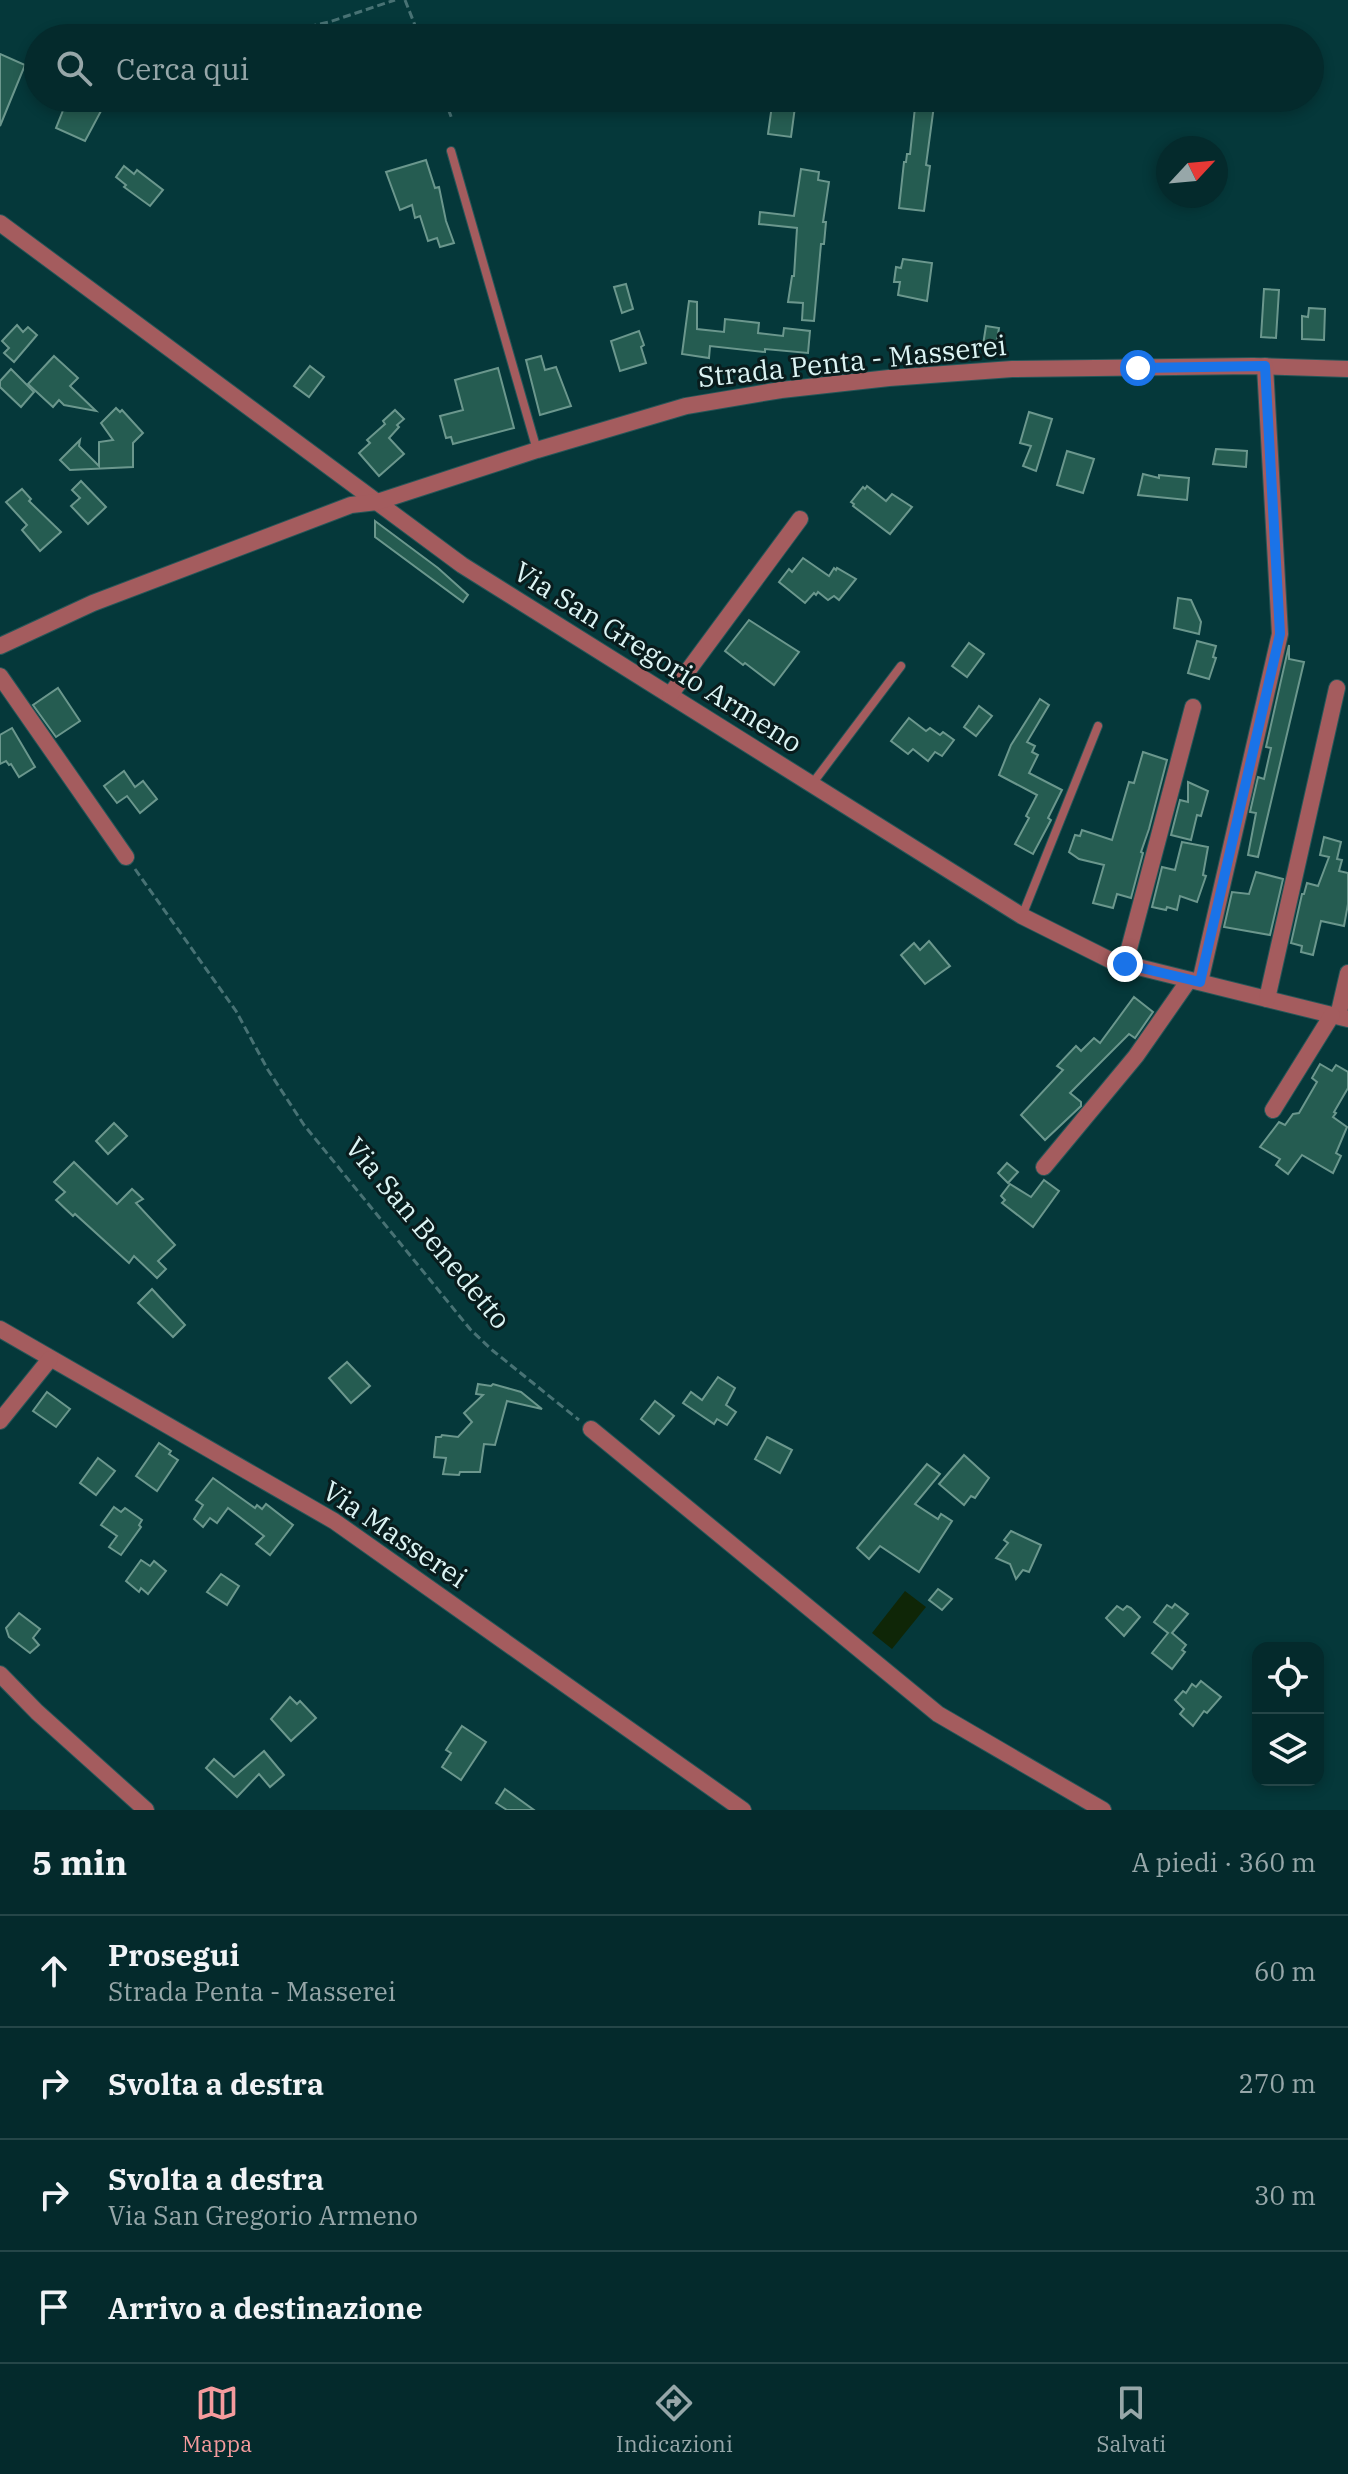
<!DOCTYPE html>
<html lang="it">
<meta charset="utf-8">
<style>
:root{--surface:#042a2c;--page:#0d3234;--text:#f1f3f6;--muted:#97a7a9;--line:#254648;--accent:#f59b9d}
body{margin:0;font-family:"IBM Plex Serif",serif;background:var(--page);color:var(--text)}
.controls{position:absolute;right:24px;bottom:24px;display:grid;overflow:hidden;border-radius:16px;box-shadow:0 4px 12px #0003}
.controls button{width:72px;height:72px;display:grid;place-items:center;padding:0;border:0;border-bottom:2px solid var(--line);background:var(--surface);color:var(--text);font:40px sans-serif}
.compass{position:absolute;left:1156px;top:136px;width:72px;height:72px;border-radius:50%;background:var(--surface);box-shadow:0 4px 12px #0003;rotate:64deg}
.stop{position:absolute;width:24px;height:24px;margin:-18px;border:6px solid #1a73e8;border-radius:50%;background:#fff}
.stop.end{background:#1a73e8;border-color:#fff;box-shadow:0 2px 8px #0008}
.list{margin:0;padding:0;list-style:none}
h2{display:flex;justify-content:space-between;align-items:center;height:104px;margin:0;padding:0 32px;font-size:34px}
h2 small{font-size:26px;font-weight:400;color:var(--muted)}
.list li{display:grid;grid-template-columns:52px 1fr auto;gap:24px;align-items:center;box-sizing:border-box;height:112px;padding:0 32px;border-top:2px solid var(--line)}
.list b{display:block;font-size:30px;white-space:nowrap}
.list p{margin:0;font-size:26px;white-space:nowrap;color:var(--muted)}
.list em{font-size:26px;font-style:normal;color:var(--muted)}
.icon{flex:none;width:44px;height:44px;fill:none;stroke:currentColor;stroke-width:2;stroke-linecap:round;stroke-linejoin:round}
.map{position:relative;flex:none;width:1348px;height:1810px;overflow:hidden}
.search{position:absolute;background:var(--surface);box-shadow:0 4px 12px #0003;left:24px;right:24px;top:24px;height:88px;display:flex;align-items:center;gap:20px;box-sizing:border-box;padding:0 28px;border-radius:44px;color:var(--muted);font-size:30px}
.sheet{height:552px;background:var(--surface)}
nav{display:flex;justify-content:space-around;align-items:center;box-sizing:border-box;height:112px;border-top:2px solid var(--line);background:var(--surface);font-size:22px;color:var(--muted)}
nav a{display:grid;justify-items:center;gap:4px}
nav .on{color:var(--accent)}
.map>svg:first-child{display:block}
.water{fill:#0f2607}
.building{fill:#255c51;stroke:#6b978d;stroke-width:2}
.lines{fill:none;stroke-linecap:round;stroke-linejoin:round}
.lane-casing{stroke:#275658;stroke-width:10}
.street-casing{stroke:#275658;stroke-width:18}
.path{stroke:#487274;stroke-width:3;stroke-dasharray:8 4;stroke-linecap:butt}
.lane{stroke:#a45c5e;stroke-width:8}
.street{stroke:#a45c5e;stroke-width:16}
.route{stroke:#1a73e8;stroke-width:10}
.labels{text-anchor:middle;stroke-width:6;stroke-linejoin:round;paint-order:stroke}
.street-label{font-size:28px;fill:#dcf4f4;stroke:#091c1d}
</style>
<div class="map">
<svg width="1348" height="1810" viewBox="0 0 1348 1810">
<rect width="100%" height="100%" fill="#05383a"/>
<path class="water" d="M 905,1591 L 926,1607 L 892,1649 L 872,1633 Z"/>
<g class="building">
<path d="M 0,54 L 25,65 L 0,126 Z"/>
<path d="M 68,98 L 75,98 L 101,111 L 85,141 L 56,128 Z"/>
<path d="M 916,98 L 935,98 L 926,165 L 930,166 L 924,211 L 899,208 L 904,162 L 906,162 L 907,154 L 910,154 Z"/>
<path d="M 772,105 L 795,107 L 791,137 L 768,134 Z"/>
<path d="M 426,160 L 435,188 L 439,187 L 446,221 L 454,243 L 440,247 L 437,238 L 428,241 L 420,216 L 415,218 L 412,205 L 400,210 L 386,172 Z"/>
<path d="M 124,166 L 134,174 L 137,170 L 163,190 L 150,206 L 124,187 L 126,185 L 116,177 Z"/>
<path d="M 801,169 L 819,172 L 818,180 L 829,182 L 823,222 L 826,222 L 824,244 L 821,244 L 814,321 L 802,320 L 803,303 L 788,302 L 792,276 L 794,276 L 797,228 L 759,224 L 760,212 L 794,216 Z"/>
<path d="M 903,259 L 932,263 L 927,301 L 898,295 L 900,282 L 894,282 L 896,267 L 901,268 Z"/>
<path d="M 626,284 L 633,309 L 622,313 L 614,287 Z"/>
<path d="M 1264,289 L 1279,290 L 1276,338 L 1261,337 Z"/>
<path d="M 689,301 L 697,302 L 697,329 L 724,332 L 725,319 L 759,323 L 758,333 L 783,336 L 784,328 L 810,331 L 808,353 L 765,349 L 765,352 L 710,346 L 709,358 L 682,354 Z"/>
<path d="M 1309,308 L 1325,309 L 1324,340 L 1302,339 L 1302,316 L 1308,317 Z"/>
<path d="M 17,325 L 23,332 L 28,327 L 37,335 L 14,362 L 4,353 L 9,348 L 2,341 Z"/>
<path d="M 986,326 L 999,328 L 996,347 L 983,345 Z"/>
<path d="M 639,331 L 644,345 L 641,347 L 646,363 L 620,371 L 611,341 Z"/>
<path d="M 54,356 L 78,378 L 70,386 L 96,411 L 64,405 L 59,400 L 53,407 L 28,384 Z"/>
<path d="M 541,356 L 545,370 L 556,367 L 571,406 L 540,415 L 526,360 Z"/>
<path d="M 310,366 L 324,377 L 309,397 L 294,386 Z"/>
<path d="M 498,368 L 514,428 L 453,444 L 451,437 L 446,438 L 440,416 L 463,410 L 455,380 Z"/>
<path d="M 11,369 L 34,392 L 21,407 L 0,387 L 0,381 Z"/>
<path d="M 116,408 L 120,412 L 122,410 L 143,433 L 133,443 L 133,467 L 70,470 L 60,460 L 80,440 L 79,446 L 99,466 L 99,442 L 113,440 L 101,423 Z"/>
<path d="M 395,410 L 404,419 L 397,425 L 399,427 L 389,438 L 404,454 L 379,476 L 359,453 L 370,443 L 367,440 L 385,424 L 383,421 Z"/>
<path d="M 1029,412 L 1052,419 L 1036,471 L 1023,466 L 1031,446 L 1020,443 Z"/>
<path d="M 1216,449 L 1247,451 L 1246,467 L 1213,464 Z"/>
<path d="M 1067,451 L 1094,459 L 1083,493 L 1057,485 Z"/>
<path d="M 1143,474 L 1159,478 L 1159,475 L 1189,478 L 1187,500 L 1138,495 Z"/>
<path d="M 81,481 L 106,507 L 88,524 L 71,506 L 80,498 L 72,490 Z"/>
<path d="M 867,486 L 886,501 L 892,494 L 912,507 L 890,534 L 853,506 L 854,504 L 851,502 L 863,487 L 865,489 Z"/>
<path d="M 22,489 L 31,499 L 29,501 L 61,532 L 40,551 L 22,530 L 27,525 L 6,502 Z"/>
<path d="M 375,521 L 438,568 L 468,595 L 463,602 L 375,537 Z"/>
<path d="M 803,558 L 829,576 L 834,568 L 836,570 L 837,568 L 856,579 L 839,600 L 834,596 L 828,600 L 818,592 L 816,595 L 814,593 L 805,603 L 779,582 L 789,569 L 792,572 Z"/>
<path d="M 1178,598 L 1191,600 L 1201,622 L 1199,634 L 1174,628 Z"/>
<path d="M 749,620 L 799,652 L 774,685 L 745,663 L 743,665 L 725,651 Z"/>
<path d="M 1197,641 L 1216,646 L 1213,657 L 1216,658 L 1209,679 L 1188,673 Z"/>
<path d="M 969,643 L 984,654 L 967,677 L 952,666 Z"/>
<path d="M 1289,645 L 1289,659 L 1304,662 L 1258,857 L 1248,855 L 1256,813 L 1250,812 L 1258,777 L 1264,779 L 1271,748 L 1266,747 Z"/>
<path d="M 58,688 L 80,721 L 56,737 L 33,705 Z"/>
<path d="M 1040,699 L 1049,705 L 1027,742 L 1035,746 L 1032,752 L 1038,755 L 1029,773 L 1062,790 L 1048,818 L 1051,820 L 1033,854 L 1015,844 L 1029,818 L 1026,816 L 1037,795 L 999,775 L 1011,745 Z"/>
<path d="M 979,706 L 992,716 L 976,736 L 964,727 Z"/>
<path d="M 909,718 L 926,731 L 930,728 L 940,735 L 943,732 L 954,740 L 942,756 L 935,752 L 928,761 L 913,749 L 908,754 L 891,741 Z"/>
<path d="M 12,728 L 35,767 L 19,777 L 11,764 L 9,765 L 6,761 L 0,764 L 0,735 Z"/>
<path d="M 1143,752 L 1167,760 L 1149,829 L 1141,852 L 1143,853 L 1131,898 L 1117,894 L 1113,908 L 1093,903 L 1104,865 L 1079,859 L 1069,852 L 1075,835 L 1080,836 L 1082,830 L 1112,840 L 1129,782 L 1134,783 Z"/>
<path d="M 124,771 L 135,787 L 143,781 L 157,799 L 140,813 L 127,796 L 117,803 L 104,786 Z"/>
<path d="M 1188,782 L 1208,791 L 1201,816 L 1197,815 L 1191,840 L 1171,835 L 1180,800 L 1188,802 Z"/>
<path d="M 1324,837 L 1341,842 L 1337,859 L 1342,860 L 1339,871 L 1348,873 L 1348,904 L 1344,926 L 1321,921 L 1313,955 L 1301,952 L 1302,946 L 1291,943 L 1302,894 L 1304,894 L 1307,883 L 1318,886 L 1329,857 L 1320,855 Z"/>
<path d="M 1182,842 L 1208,847 L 1203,875 L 1206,876 L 1197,902 L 1180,896 L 1177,910 L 1167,907 L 1166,910 L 1152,907 L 1162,867 L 1175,870 Z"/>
<path d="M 1256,872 L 1283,879 L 1270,935 L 1224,927 L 1232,892 L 1249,894 Z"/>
<path d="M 929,941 L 950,966 L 925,984 L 901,955 L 914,943 L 920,950 Z"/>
<path d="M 1134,997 L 1153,1012 L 1135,1038 L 1129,1034 L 1070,1093 L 1081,1102 L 1081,1106 L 1045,1140 L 1021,1115 L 1063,1070 L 1057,1066 L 1076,1046 L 1081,1051 L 1094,1038 L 1100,1043 Z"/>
<path d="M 1320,1064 L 1332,1071 L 1336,1065 L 1348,1072 L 1348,1088 L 1334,1112 L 1336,1113 L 1333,1117 L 1347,1127 L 1336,1153 L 1341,1156 L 1333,1173 L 1302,1155 L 1288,1174 L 1276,1165 L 1280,1159 L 1260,1147 L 1279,1122 L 1285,1125 L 1293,1114 L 1299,1113 L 1317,1082 L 1312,1078 Z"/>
<path d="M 114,1123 L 127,1136 L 108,1154 L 96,1141 Z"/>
<path d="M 74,1162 L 117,1204 L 132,1189 L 143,1199 L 136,1203 L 175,1245 L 158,1261 L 166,1269 L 157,1278 L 134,1256 L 129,1263 L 75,1214 L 73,1216 L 56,1200 L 65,1192 L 54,1182 Z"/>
<path d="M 1007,1163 L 1018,1172 L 1008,1183 L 998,1173 Z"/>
<path d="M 1044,1180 L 1059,1191 L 1033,1227 L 1002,1203 L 1005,1200 L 1001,1196 L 1010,1184 L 1031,1197 Z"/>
<path d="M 152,1289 L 185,1325 L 173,1337 L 138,1303 Z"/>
<path d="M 347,1362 L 370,1386 L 351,1403 L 329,1378 Z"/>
<path d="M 718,1377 L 735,1388 L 726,1405 L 736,1412 L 727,1425 L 717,1419 L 714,1424 L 683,1403 L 691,1392 L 702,1400 Z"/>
<path d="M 478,1384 L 491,1386 L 493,1384 L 521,1392 L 542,1409 L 507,1401 L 495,1445 L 484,1444 L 480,1472 L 460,1472 L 459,1475 L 443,1474 L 446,1458 L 434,1457 L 436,1437 L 441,1437 L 442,1435 L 458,1437 L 472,1422 L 464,1413 L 483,1395 L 476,1394 Z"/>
<path d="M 47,1392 L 70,1409 L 56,1427 L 33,1411 Z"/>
<path d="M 655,1401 L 674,1416 L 659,1434 L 641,1419 Z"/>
<path d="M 767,1437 L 792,1450 L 780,1473 L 755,1459 Z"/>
<path d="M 159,1443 L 171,1451 L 169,1454 L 178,1460 L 157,1491 L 136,1476 Z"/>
<path d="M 964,1455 L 989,1478 L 975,1498 L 971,1496 L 964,1505 L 939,1484 Z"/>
<path d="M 98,1458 L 115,1471 L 96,1495 L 80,1483 Z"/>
<path d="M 927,1464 L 940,1474 L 915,1504 L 938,1519 L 941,1514 L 952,1521 L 919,1572 L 880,1546 L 869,1559 L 857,1548 Z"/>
<path d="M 213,1478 L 255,1508 L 257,1505 L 262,1509 L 266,1504 L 293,1525 L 270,1555 L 256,1544 L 264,1536 L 228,1508 L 217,1523 L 210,1518 L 203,1527 L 194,1519 L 203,1505 L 196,1500 Z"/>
<path d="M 114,1507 L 121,1512 L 125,1508 L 142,1520 L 139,1525 L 141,1527 L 121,1555 L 109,1547 L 117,1536 L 101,1525 Z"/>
<path d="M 1011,1531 L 1041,1545 L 1029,1572 L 1023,1570 L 1016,1579 L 1010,1564 L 996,1558 L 1008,1543 L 1004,1540 Z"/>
<path d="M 141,1560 L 150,1566 L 154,1561 L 166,1571 L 148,1594 L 141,1588 L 139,1592 L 126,1581 Z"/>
<path d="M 221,1574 L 239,1586 L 227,1605 L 207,1592 Z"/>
<path d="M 938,1589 L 952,1599 L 942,1610 L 929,1600 Z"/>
<path d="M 1175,1604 L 1188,1614 L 1172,1633 L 1186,1645 L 1182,1650 L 1185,1652 L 1172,1669 L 1152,1653 L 1168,1633 L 1154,1622 L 1167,1605 L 1172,1608 Z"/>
<path d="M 1117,1606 L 1123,1610 L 1127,1606 L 1131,1608 L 1140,1617 L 1124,1636 L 1106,1618 Z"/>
<path d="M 19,1613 L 40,1629 L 33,1638 L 39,1645 L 30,1653 L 9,1637 L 6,1628 Z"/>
<path d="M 1201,1681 L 1221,1697 L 1207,1713 L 1204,1711 L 1193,1726 L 1180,1714 L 1184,1709 L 1175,1700 L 1183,1691 L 1186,1693 L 1192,1684 L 1196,1687 Z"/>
<path d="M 290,1697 L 297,1704 L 300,1701 L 316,1718 L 291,1741 L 271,1719 Z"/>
<path d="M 462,1726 L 486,1742 L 461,1780 L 442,1767 L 451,1753 L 446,1750 Z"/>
<path d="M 264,1751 L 284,1775 L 270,1787 L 259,1774 L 237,1797 L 206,1768 L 214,1759 L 234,1777 Z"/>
<path d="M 505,1789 L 534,1810 L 507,1810 L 496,1803 Z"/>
</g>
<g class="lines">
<defs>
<g id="lane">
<path d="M 451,151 L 537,450"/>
<path d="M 812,784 L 901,666"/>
<path d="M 1022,916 L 1098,726"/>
</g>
<g id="street">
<path d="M 0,223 L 462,565 L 1022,916 L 1110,960 L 1348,1019"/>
<path d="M 0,646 L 93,603 L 351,505 L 377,502 L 537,450 L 686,406 L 781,390 L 889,378 L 1012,369 L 1253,366 L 1348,369"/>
<path d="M 0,676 L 126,857"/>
<path d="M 670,695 L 800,519"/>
<path d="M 1125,964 L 1193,707"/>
<path d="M 1200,982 L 1280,634 L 1265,366"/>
<path d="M 1267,999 L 1337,688"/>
<path d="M 1338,1016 L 1348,973"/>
<path d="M 1273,1110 L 1332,1015"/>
<path d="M 1044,1167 L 1136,1056 L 1189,980"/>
<path d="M 0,1329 L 334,1521 L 743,1810"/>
<path d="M 0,1421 L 50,1359"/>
<path d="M 591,1429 L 938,1714 L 1103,1810"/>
<path d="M 0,1674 L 37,1712 L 146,1810"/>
</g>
</defs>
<use href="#lane" class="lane-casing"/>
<use href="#street" class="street-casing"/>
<g class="path">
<path d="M 405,0 L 420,38"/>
<path d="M 285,32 L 329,22 L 395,0"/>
<path d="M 444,98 L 452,119"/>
<path d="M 135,869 L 236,1011 L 268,1070 L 304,1125 L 470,1329 L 492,1350 L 579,1420"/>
</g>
<use href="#lane" class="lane"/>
<use href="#street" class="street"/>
</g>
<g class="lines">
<path class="route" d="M 1125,964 L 1200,982 L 1280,634 L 1265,366 L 1138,368"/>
</g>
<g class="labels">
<g class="street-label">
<text transform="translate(852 361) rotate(-6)" y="10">Strada Penta - Masserei</text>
<text transform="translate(658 657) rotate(32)" y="10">Via San Gregorio Armeno</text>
<text transform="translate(428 1233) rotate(50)" y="10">Via San Benedetto</text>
<text transform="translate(395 1534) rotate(34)" y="10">Via Masserei</text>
</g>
</g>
</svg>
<div class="controls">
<button><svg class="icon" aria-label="locate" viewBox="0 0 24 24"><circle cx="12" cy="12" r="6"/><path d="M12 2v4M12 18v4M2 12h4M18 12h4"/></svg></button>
<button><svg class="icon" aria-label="layers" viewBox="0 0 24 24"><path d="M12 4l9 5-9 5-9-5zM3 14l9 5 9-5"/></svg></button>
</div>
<svg class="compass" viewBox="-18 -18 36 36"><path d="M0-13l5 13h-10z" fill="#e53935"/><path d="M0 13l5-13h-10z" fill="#97a7a9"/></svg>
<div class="stop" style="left:1138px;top:368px"></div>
<div class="stop end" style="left:1125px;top:964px"></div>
<div class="search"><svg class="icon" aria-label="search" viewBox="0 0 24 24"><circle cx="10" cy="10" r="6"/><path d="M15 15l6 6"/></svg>Cerca qui</div>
</div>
<section class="sheet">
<h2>5 min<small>A piedi · 360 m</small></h2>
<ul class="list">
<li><svg class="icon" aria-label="ahead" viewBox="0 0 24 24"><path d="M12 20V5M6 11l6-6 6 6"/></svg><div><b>Prosegui</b><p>Strada Penta - Masserei</p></div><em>60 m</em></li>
<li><svg class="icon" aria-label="right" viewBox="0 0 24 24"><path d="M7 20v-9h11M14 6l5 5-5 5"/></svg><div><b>Svolta a destra</b></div><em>270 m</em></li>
<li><svg class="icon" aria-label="right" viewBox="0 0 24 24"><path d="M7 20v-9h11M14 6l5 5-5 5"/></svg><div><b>Svolta a destra</b><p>Via San Gregorio Armeno</p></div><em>30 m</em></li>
<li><svg class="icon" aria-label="arrive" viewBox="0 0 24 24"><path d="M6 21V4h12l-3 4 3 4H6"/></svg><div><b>Arrivo a destinazione</b></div></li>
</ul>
</section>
<nav>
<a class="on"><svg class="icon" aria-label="map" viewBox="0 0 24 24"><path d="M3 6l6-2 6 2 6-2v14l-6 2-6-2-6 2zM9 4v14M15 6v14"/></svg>Mappa</a>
<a><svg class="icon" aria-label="directions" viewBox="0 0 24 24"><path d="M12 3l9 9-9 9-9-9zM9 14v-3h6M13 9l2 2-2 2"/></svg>Indicazioni</a>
<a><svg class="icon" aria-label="saved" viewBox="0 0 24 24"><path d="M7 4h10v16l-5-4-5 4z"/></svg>Salvati</a>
</nav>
